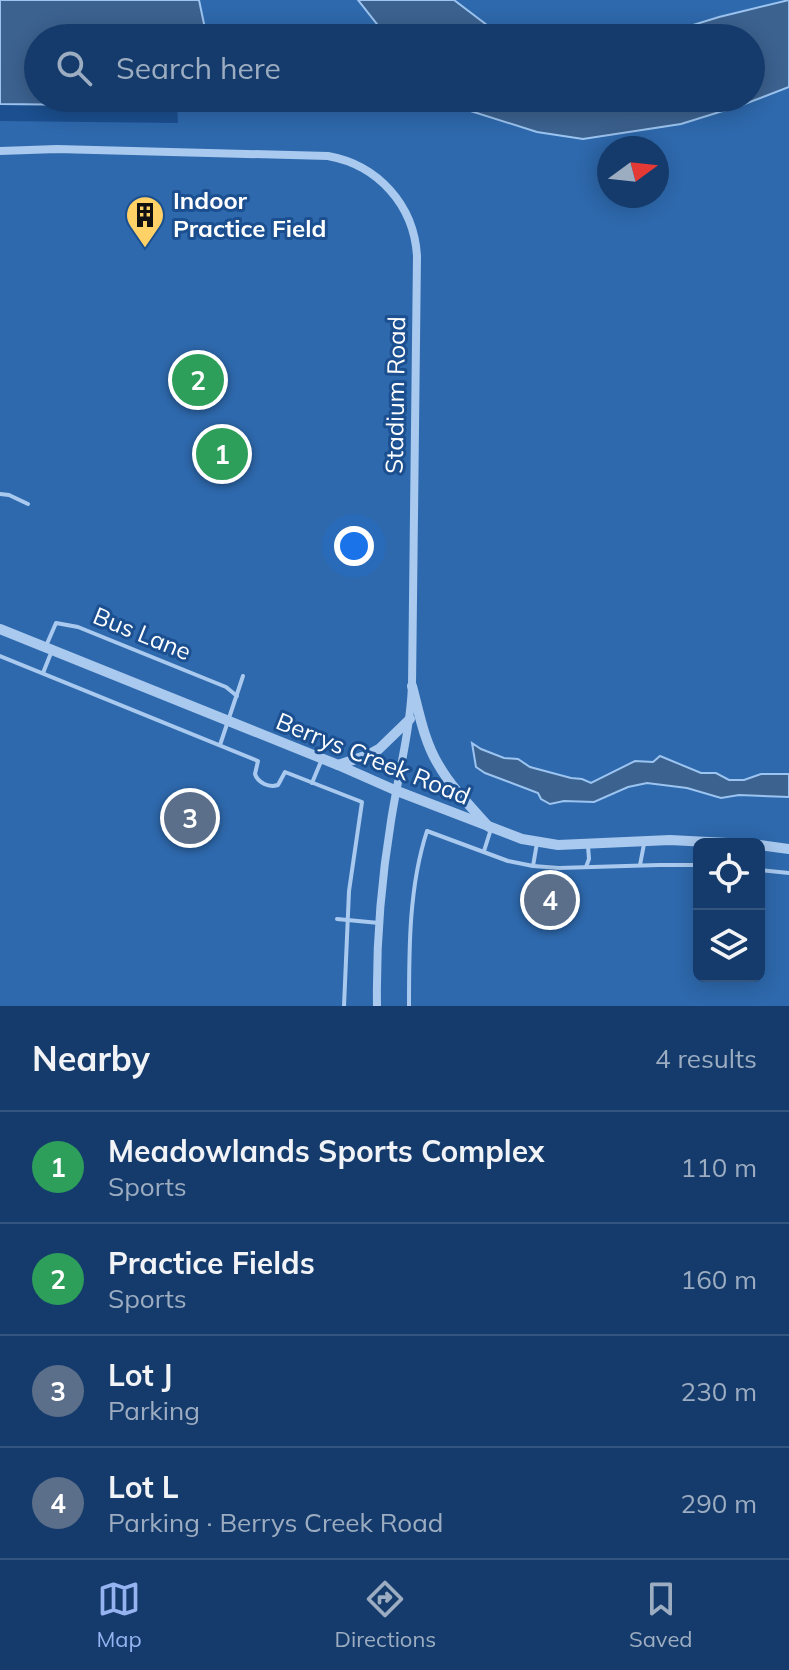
<!DOCTYPE html>
<meta charset="utf-8">
<style>
:root{--surface:#143b6b;--page:#1d4271;--text:#f1f3f6;--muted:#9dadc1;--line:#33557e;--accent:#95b2f1}
body{margin:0;font-family:Mulish,sans-serif;background:var(--page);color:var(--text)}
.controls{position:absolute;right:24px;bottom:24px;display:grid;overflow:hidden;border-radius:12px;box-shadow:0 4px 20px #0003}
.controls button{width:72px;height:72px;display:grid;place-items:center;padding:0;border:0;border-bottom:2px solid var(--line);background:var(--surface);color:var(--text);font:40px sans-serif}
.compass{position:absolute;left:597px;top:136px;width:72px;height:72px;border-radius:50%;background:var(--surface);box-shadow:0 4px 20px #0003;rotate:75deg}
.you{position:absolute;left:354px;top:546px;width:28px;height:28px;margin:-20px;border:6px solid #fff;border-radius:50%;background:#1a73e8;box-shadow:0 0 0 12px #1a73e833}
.badge{display:grid;place-items:center;width:52px;height:52px;border-radius:50%;background:var(--accent);color:#fff;font-size:26px;font-weight:700}
.pin{position:absolute;translate:-50% -50%;border:4px solid #fff;box-shadow:0 2px 8px #0006}
.list{margin:0;padding:0;list-style:none}
h2{display:flex;justify-content:space-between;align-items:center;height:104px;margin:0;padding:0 32px;font-size:34px}
h2 small{font-size:26px;font-weight:400;color:var(--muted)}
.list li{display:grid;grid-template-columns:52px 1fr auto;gap:24px;align-items:center;box-sizing:border-box;height:112px;padding:0 32px;border-top:2px solid var(--line)}
.list b{display:block;font-size:30px;white-space:nowrap}
.list p{margin:0;font-size:26px;white-space:nowrap;color:var(--muted)}
.list em{font-size:26px;font-style:normal;color:var(--muted)}
.icon{flex:none;width:44px;height:44px;fill:none;stroke:currentColor;stroke-width:2;stroke-linecap:round;stroke-linejoin:round}
.map{position:relative;flex:none;width:789px;height:1006px;overflow:hidden}
.search{position:absolute;background:var(--surface);box-shadow:0 4px 20px #0003;left:24px;right:24px;top:24px;height:88px;display:flex;align-items:center;gap:20px;box-sizing:border-box;padding:0 28px;border-radius:44px;color:var(--muted);font-size:30px}
.sheet{height:552px;background:var(--surface)}
nav{display:flex;justify-content:space-around;align-items:center;box-sizing:border-box;height:112px;border-top:2px solid var(--line);background:var(--surface);font-size:22px;color:var(--muted)}
nav a{display:grid;justify-items:center;gap:4px}
nav .on{color:var(--accent)}
.map>svg:first-child{display:block}
.green{fill:#2e69ad;fill-rule:evenodd}
.water{fill:#3c6290;stroke:#9cc4f0;stroke-width:2}
.lines{fill:none;stroke-linecap:round;stroke-linejoin:round}
.service{stroke:#a9c9ee;stroke-width:4}
.minor{stroke:#a9c9ee;stroke-width:8}
.tertiary{stroke:#a9c9ee;stroke-width:10}
.labels{text-anchor:middle;stroke-width:6;stroke-linejoin:round;paint-order:stroke}
.poi-label{font-size:24px;font-weight:bold;fill:#fff;stroke:#1b4f8f;text-anchor:start}
.street-label{font-size:24px;fill:#fff;stroke:#1b4f8f}
</style>
<div class="map">
<svg width="789" height="1006" viewBox="0 0 789 1006">
<rect width="100%" height="100%" fill="#1b4f8f"/>
<g class="green">
<path d="M 199,0 L 358,0 L 388,38 L 207,38 Z"/>
<path d="M 454,0 L 789,0 L 719,17 L 651,38 L 504,38 Z"/>
<path d="M 789,87 L 789,1006 L 0,1006 L 0,121 L 178,123 L 177,106 L 183,98 L 447,98 L 458,107 L 537,132 L 583,139 L 681,124 L 742,105 ZM 609,148 L 657,148 L 657,196 L 609,196 ZM 699,844 L 759,844 L 759,976 L 699,976 Z"/>
</g>
<g class="water">
<path d="M 0,0 L 199,0 L 207,38 L 38,38 L 38,98 L 183,98 L 177,106 L 0,104 Z"/>
<path d="M 358,0 L 454,0 L 504,38 L 388,38 Z"/>
<path d="M 789,0 L 789,87 L 742,105 L 681,124 L 583,139 L 537,132 L 458,107 L 447,98 L 751,98 L 751,38 L 651,38 L 719,17 Z"/>
<path d="M 472,743 L 481,749 L 504,758 L 518,759 L 530,767 L 571,778 L 582,779 L 591,783 L 635,761 L 653,762 L 660,756 L 701,773 L 716,773 L 729,780 L 744,780 L 761,774 L 789,774 L 789,797 L 739,795 L 721,798 L 687,788 L 647,783 L 628,787 L 594,802 L 564,801 L 550,804 L 541,799 L 538,793 L 485,773 L 476,767 Z"/>
</g>
<g class="lines">
<g class="service">
<path d="M 0,494 L 9,495 L 28,504"/>
<path d="M 46,646 L 56,623 L 78,627 L 226,687 L 237,696"/>
<path d="M 0,656 L 258,761 L 255,774 C 258,783 269,788 278,785 L 285,772 L 362,802 L 349,891 L 344,1006"/>
<path d="M 43,673 L 51,653"/>
<path d="M 220,745 L 243,676"/>
<path d="M 312,783 L 322,759"/>
<path d="M 484,851 L 491,829"/>
<path d="M 640,865 L 644,844"/>
<path d="M 533,866 L 537,843"/>
<path d="M 586,867 L 589,859 L 588,846"/>
<path d="M 759,870 L 789,873"/>
<path d="M 337,919 L 379,923"/>
<path d="M 409,1006 C 409,948 409,886 427,831 L 508,861 L 533,866 L 559,868 L 659,865 L 699,865"/>
</g>
<path class="minor" d="M 0,151 L 57,149 L 328,156 C 378,165 414,205 417,256 L 412,686 C 410,732 398,776 391,821 C 381,882 376,944 377,1006"/>
<g class="tertiary">
<path d="M 0,629 L 338,765 L 397,791 L 522,839 L 558,845 L 670,840 L 747,844"/>
<path d="M 412,686 C 419,712 424,741 438,764 C 451,787 471,807 489,827"/>
<path d="M 338,765 L 368,755 L 379,749 L 410,719"/>
<path d="M 759,845 L 789,849"/>
</g>
</g>
<defs>
<symbol id="building-pin" viewBox="-11 -11 22 30"><path d="M0 17L-7.5 6A9.5 9.5 0 1 1 7.5 6Z" fill="#ffd166" stroke="#1b4f8f"/><path d="M-4-6H4V6H1V3H-1V6H-4ZM-2.5-4.3h1.7v1.8h-1.7ZM.8-4.3h1.7v1.8H.8ZM-2.5-1h1.7V.8h-1.7ZM.8-1h1.7V.8H.8Z" fill="#111"/></symbol>
</defs>
<g fill-rule="evenodd">
<use href="#building-pin" x="123" y="193" width="44" height="60"/>
</g>
<g class="labels">
<g class="poi-label">
<text x="173" y="209">Indoor<tspan x="173" dy="28">Practice Field</tspan></text>
</g>
<g class="street-label">
<text transform="translate(396 395) rotate(-89)" y="8">Stadium Road</text>
<text transform="translate(142 634) rotate(22)" y="8">Bus Lane</text>
<text transform="translate(373 759) rotate(22)" y="8">Berrys Creek Road</text>
</g>
</g>
</svg>
<div class="controls">
<button><svg class="icon" aria-label="locate" viewBox="0 0 24 24"><circle cx="12" cy="12" r="6"/><path d="M12 2v4M12 18v4M2 12h4M18 12h4"/></svg></button>
<button><svg class="icon" aria-label="layers" viewBox="0 0 24 24"><path d="M12 4l9 5-9 5-9-5zM3 14l9 5 9-5"/></svg></button>
</div>
<svg class="compass" viewBox="-18 -18 36 36"><path d="M0-13l5 13h-10z" fill="#e53935"/><path d="M0 13l5-13h-10z" fill="#9dadc1"/></svg>
<div class="you"></div>
<div class="pin badge" style="left:222px;top:454px;background:#2e9e5b">1</div>
<div class="pin badge" style="left:198px;top:380px;background:#2e9e5b">2</div>
<div class="pin badge" style="left:190px;top:818px;background:#5c6f8a">3</div>
<div class="pin badge" style="left:550px;top:900px;background:#5c6f8a">4</div>
<div class="search"><svg class="icon" aria-label="search" viewBox="0 0 24 24"><circle cx="10" cy="10" r="6"/><path d="M15 15l6 6"/></svg>Search here</div>
</div>
<section class="sheet">
<h2>Nearby<small>4 results</small></h2>
<ul class="list">
<li><span class="badge" style="background:#2e9e5b">1</span><div><b>Meadowlands Sports Complex</b><p>Sports</p></div><em>110 m</em></li>
<li><span class="badge" style="background:#2e9e5b">2</span><div><b>Practice Fields</b><p>Sports</p></div><em>160 m</em></li>
<li><span class="badge" style="background:#5c6f8a">3</span><div><b>Lot J</b><p>Parking</p></div><em>230 m</em></li>
<li><span class="badge" style="background:#5c6f8a">4</span><div><b>Lot L</b><p>Parking · Berrys Creek Road</p></div><em>290 m</em></li>
</ul>
</section>
<nav>
<a class="on"><svg class="icon" aria-label="map" viewBox="0 0 24 24"><path d="M3 6l6-2 6 2 6-2v14l-6 2-6-2-6 2zM9 4v14M15 6v14"/></svg>Map</a>
<a><svg class="icon" aria-label="directions" viewBox="0 0 24 24"><path d="M12 3l9 9-9 9-9-9zM9 14v-3h6M13 9l2 2-2 2"/></svg>Directions</a>
<a><svg class="icon" aria-label="saved" viewBox="0 0 24 24"><path d="M7 4h10v16l-5-4-5 4z"/></svg>Saved</a>
</nav>
